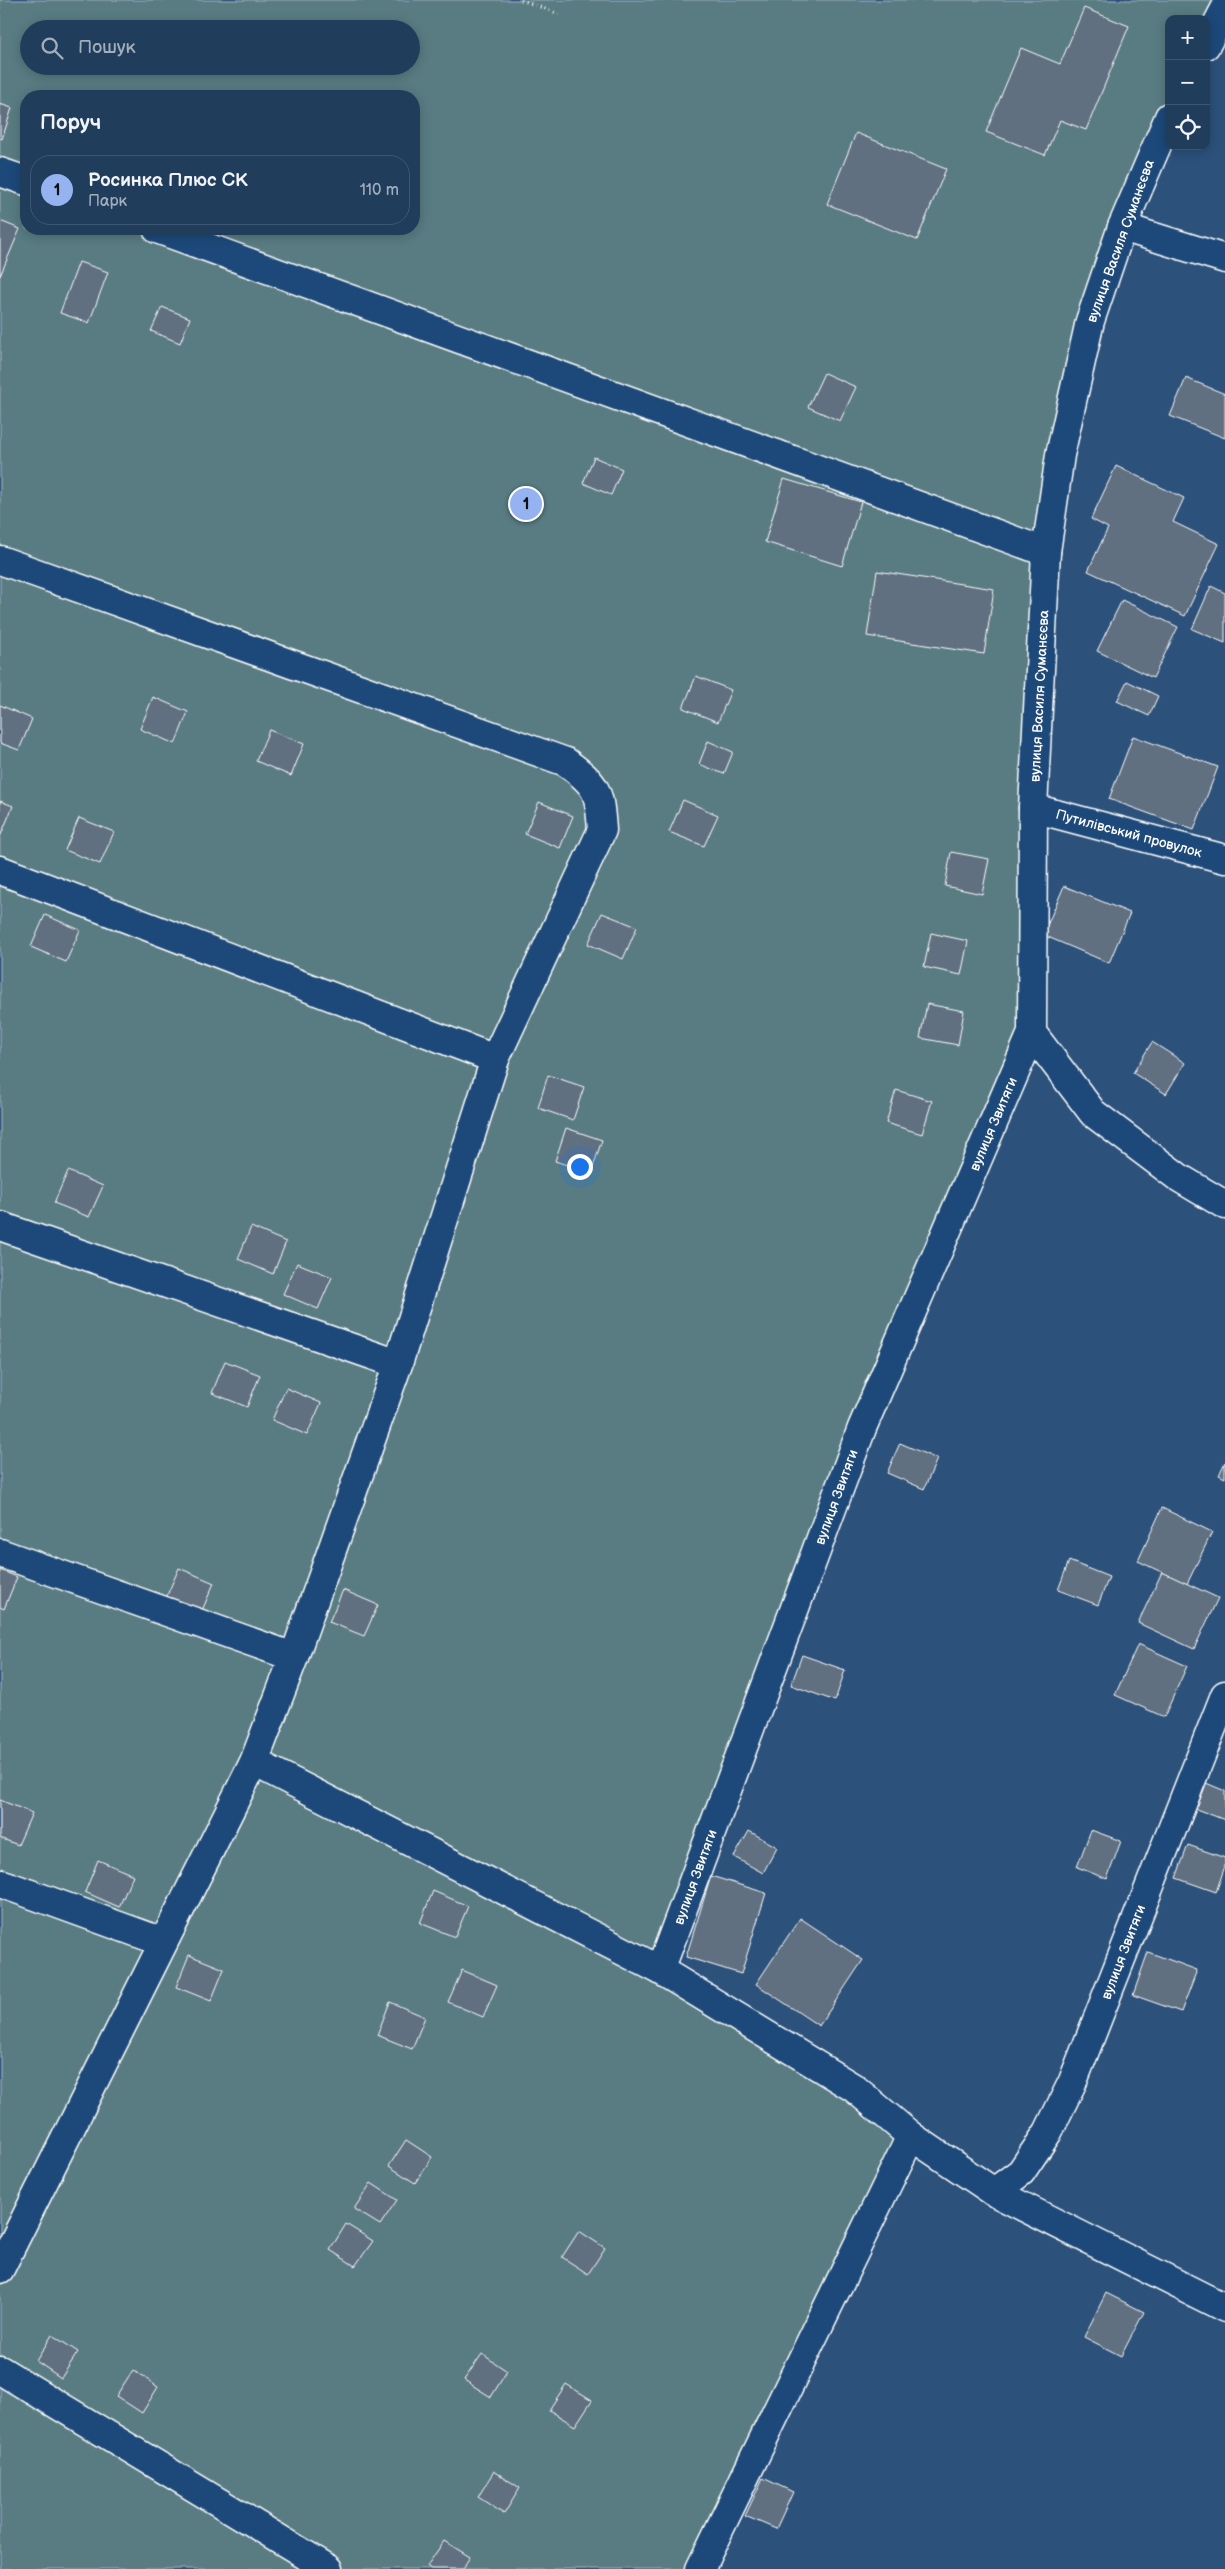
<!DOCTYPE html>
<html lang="uk">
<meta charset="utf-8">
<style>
:root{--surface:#213d5c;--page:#2d4865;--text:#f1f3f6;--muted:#a2aebb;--line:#3e5672;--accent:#95b2f1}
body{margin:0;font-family:"Balsamiq Sans",sans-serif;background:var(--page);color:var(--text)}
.controls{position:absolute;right:15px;top:15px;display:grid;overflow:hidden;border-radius:10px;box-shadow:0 2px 12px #0003}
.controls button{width:45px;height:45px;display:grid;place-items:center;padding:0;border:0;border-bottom:1px solid var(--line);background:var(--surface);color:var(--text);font:25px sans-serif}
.you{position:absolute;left:579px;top:1166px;width:18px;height:18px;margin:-12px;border:4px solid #fff;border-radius:50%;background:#1a73e8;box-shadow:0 0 0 8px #1a73e833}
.badge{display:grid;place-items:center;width:32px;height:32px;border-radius:50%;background:var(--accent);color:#111;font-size:16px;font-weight:700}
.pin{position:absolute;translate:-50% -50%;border:2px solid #fff;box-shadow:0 1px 5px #0006}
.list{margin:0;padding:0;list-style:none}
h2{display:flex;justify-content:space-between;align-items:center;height:65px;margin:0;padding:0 20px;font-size:21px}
h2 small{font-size:16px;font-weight:400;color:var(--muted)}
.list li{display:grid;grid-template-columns:32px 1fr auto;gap:15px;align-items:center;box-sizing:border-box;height:70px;margin:0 10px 10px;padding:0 10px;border:1px solid var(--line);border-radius:20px}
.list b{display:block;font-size:19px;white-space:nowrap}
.list p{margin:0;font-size:16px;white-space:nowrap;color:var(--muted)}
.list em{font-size:16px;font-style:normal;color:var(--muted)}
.icon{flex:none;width:28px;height:28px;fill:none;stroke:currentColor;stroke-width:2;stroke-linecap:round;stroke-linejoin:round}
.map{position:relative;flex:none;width:1225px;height:2569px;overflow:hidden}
.search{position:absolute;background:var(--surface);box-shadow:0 2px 12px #0003;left:20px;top:20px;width:400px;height:55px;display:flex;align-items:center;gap:12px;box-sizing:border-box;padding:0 18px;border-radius:28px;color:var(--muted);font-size:19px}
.panel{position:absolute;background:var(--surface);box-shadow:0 2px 12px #0003;left:20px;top:90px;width:400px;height:145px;border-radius:20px}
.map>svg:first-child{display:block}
.green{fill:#587c82;stroke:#acbec0;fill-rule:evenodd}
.building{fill:#606f80;stroke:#fff}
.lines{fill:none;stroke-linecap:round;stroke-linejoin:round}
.minor-casing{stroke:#fff;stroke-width:31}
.path{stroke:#fff;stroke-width:3;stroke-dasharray:1 4;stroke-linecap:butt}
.minor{stroke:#1f4a7a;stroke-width:28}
.labels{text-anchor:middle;stroke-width:5;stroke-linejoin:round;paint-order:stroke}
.street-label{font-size:14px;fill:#fff;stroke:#1f4a7a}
</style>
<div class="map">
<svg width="1225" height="2569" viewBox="0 0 1225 2569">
<rect width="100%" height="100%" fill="#2c517b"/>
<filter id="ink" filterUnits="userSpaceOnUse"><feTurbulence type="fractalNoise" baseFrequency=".02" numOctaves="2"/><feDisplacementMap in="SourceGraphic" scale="10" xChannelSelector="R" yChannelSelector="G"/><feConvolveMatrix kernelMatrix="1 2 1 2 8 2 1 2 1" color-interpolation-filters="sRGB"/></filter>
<g filter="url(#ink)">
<path class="green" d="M 0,0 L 1225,0 L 1206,19 L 1169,19 L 1169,117 L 1060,455 L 1032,1033 L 661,1970 L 911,2136 L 700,2569 L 0,2569 ZM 29,29 L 411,29 L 411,66 L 29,66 ZM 26,96 L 414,96 L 414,229 L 26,229 Z"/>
<g class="building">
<path d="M 1084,8 L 1129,26 L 1086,130 L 1060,120 L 1045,155 L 986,132 L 1021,48 L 1060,64 Z"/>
<path d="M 0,104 L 12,108 L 2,139 L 0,138 Z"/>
<path d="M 856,133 L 946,169 L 917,240 L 827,204 Z"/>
<path d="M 0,221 L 20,229 L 0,276 Z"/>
<path d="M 79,262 L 108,272 L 89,323 L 60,313 Z"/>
<path d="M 162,307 L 190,318 L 180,343 L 151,331 Z"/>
<path d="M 824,373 L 856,387 L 840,421 L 808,407 Z"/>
<path d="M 1186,378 L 1225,394 L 1225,438 L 1170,416 Z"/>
<path d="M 594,457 L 622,469 L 611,495 L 583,483 Z"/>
<path d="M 1116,466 L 1184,498 L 1173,522 L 1219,544 L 1185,616 L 1088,571 L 1108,528 L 1091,519 Z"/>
<path d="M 784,479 L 861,502 L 842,566 L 765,542 Z"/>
<path d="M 877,571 L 994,589 L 984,654 L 867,636 Z"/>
<path d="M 1211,586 L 1225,593 L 1225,643 L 1192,629 Z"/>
<path d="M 1122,600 L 1178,627 L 1153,678 L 1097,651 Z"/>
<path d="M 696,676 L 731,690 L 718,722 L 683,708 Z"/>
<path d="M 1127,681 L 1158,696 L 1149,716 L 1117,701 Z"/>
<path d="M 153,697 L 188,712 L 175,744 L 140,729 Z"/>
<path d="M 0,705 L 32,719 L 19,750 L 0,743 Z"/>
<path d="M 269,730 L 304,744 L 291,776 L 256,761 Z"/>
<path d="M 1133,736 L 1218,767 L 1194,830 L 1109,799 Z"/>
<path d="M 708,741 L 733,752 L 724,774 L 699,764 Z"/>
<path d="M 683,800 L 718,815 L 704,846 L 669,832 Z"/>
<path d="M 0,801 L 13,806 L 0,837 Z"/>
<path d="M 539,802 L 573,816 L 560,848 L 525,834 Z"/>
<path d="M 79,818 L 114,832 L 100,864 L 65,850 Z"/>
<path d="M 951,852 L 989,859 L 982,894 L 945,886 Z"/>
<path d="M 1064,886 L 1130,913 L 1109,963 L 1043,935 Z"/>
<path d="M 602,913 L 637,927 L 623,959 L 588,944 Z"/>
<path d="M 45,915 L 80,930 L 66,962 L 31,947 Z"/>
<path d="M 931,933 L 968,941 L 961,975 L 924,967 Z"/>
<path d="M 927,1004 L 964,1011 L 958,1045 L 920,1038 Z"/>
<path d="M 1152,1042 L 1185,1063 L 1166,1094 L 1133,1073 Z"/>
<path d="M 548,1075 L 584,1087 L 573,1120 L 538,1108 Z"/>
<path d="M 896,1090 L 932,1101 L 922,1134 L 886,1123 Z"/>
<path d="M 566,1128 L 602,1140 L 591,1173 L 555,1161 Z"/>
<path d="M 68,1171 L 103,1186 L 89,1217 L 54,1203 Z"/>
<path d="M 251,1227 L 286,1242 L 273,1274 L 238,1259 Z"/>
<path d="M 297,1263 L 332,1277 L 318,1309 L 283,1294 Z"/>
<path d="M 225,1361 L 260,1375 L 247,1407 L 212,1393 Z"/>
<path d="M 286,1388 L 321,1403 L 307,1435 L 272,1420 Z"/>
<path d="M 900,1443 L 937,1459 L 924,1489 L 887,1473 Z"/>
<path d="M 1225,1462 L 1225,1478 L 1219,1475 Z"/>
<path d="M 1162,1508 L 1212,1532 L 1187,1584 L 1138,1561 Z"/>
<path d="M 1069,1561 L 1109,1577 L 1098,1605 L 1058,1590 Z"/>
<path d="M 179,1568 L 214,1583 L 200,1615 L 165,1600 Z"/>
<path d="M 0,1570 L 17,1577 L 4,1609 L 0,1607 Z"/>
<path d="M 1162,1572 L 1218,1598 L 1194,1649 L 1138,1623 Z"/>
<path d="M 343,1590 L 378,1605 L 364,1636 L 329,1622 Z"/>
<path d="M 1138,1644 L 1187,1666 L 1164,1717 L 1115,1695 Z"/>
<path d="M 802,1655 L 845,1670 L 835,1701 L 791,1685 Z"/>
<path d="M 1206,1783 L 1225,1791 L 1225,1820 L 1196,1809 Z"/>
<path d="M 0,1800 L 32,1813 L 18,1845 L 0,1838 Z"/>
<path d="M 1091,1830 L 1121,1841 L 1107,1879 L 1077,1867 Z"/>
<path d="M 749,1831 L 777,1847 L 763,1873 L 734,1857 Z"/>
<path d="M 1188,1845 L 1225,1858 L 1225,1866 L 1216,1892 L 1176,1878 Z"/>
<path d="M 98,1860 L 133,1875 L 119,1907 L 85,1892 Z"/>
<path d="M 711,1876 L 766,1893 L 741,1974 L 686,1957 Z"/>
<path d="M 433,1891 L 468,1906 L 455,1937 L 420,1923 Z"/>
<path d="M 800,1918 L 863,1960 L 819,2026 L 756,1984 Z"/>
<path d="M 1148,1952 L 1197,1970 L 1181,2012 L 1133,1995 Z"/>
<path d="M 189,1955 L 224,1969 L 211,2001 L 176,1987 Z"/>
<path d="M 462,1970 L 497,1985 L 483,2017 L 448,2002 Z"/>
<path d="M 390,2002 L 425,2017 L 412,2049 L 377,2035 Z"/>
<path d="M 406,2140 L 432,2157 L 415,2183 L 389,2166 Z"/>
<path d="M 371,2183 L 397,2200 L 380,2225 L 354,2209 Z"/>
<path d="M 346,2224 L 373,2241 L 355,2266 L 330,2250 Z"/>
<path d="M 579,2231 L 605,2248 L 588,2274 L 562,2257 Z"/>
<path d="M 1106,2293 L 1144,2312 L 1121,2356 L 1084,2337 Z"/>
<path d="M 52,2335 L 78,2352 L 61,2378 L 36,2361 Z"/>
<path d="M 482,2354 L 507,2371 L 491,2397 L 464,2380 Z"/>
<path d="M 133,2370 L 158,2387 L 142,2413 L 116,2396 Z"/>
<path d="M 566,2384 L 592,2400 L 575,2426 L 549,2410 Z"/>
<path d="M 494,2471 L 520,2488 L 504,2514 L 478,2497 Z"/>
<path d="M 763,2478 L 793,2492 L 776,2529 L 745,2516 Z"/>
<path d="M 444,2541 L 470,2557 L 462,2569 L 431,2569 L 427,2566 Z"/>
</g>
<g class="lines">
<defs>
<g id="minor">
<path d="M 1206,45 L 1225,9"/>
<path d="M 1169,117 L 1122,227 L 1090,321 L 1060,455 L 1046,552 L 1033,808 L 1032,1033 L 1093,1113 L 1178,1177 L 1225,1205"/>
<path d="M 0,172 L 26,181"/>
<path d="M 1122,227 L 1225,259"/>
<path d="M 157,229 L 1046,552"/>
<path d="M 0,560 L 566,762 C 598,786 599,790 602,830 L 495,1059 L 398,1364 L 294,1657 L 254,1762 L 0,2269"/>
<path d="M 1033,808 L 1225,859"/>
<path d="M 0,870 L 495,1059"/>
<path d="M 0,1226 L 398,1364"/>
<path d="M 0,1553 L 294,1657"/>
<path d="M 254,1762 L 660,1970 L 854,2088 L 911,2136 L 994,2192 L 1225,2308"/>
<path d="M 0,1883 L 163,1942"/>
<path d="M 660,1970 L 862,1428 L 1032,1033"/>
<path d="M 994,2192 L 1021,2172 L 1048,2132 L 1073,2081 L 1225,1695"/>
<path d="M 0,2370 L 329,2569"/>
<path d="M 700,2569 L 911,2136"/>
</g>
</defs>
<use href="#minor" class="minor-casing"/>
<path class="path" d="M 521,0 L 559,14"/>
<use href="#minor" class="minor"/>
</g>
</g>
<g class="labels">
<g class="street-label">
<text transform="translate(1120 241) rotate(-70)" y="5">вулиця Василя Суманєєва</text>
<text transform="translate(1039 696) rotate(-87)" y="5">вулиця Василя Суманєєва</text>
<text transform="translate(1129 833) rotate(15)" y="5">Путилівський провулок</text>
<text transform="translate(993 1124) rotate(-67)" y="5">вулиця Звитяги</text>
<text transform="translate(836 1497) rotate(-70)" y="5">вулиця Звитяги</text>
<text transform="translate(695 1877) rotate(-70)" y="5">вулиця Звитяги</text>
<text transform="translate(1123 1952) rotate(-69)" y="5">вулиця Звитяги</text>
</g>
</g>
</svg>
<div class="controls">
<button>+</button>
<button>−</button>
<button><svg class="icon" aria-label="locate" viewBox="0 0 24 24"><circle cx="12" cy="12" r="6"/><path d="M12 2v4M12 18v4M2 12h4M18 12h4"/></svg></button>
</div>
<div class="you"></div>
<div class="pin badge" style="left:526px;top:504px">1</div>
<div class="search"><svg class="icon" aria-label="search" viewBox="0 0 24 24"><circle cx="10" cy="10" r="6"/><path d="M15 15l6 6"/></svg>Пошук</div>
<section class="panel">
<h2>Поруч<small></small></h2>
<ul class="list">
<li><span class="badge">1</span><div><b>Росинка Плюс СК</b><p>Парк</p></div><em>110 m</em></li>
</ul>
</section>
</div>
